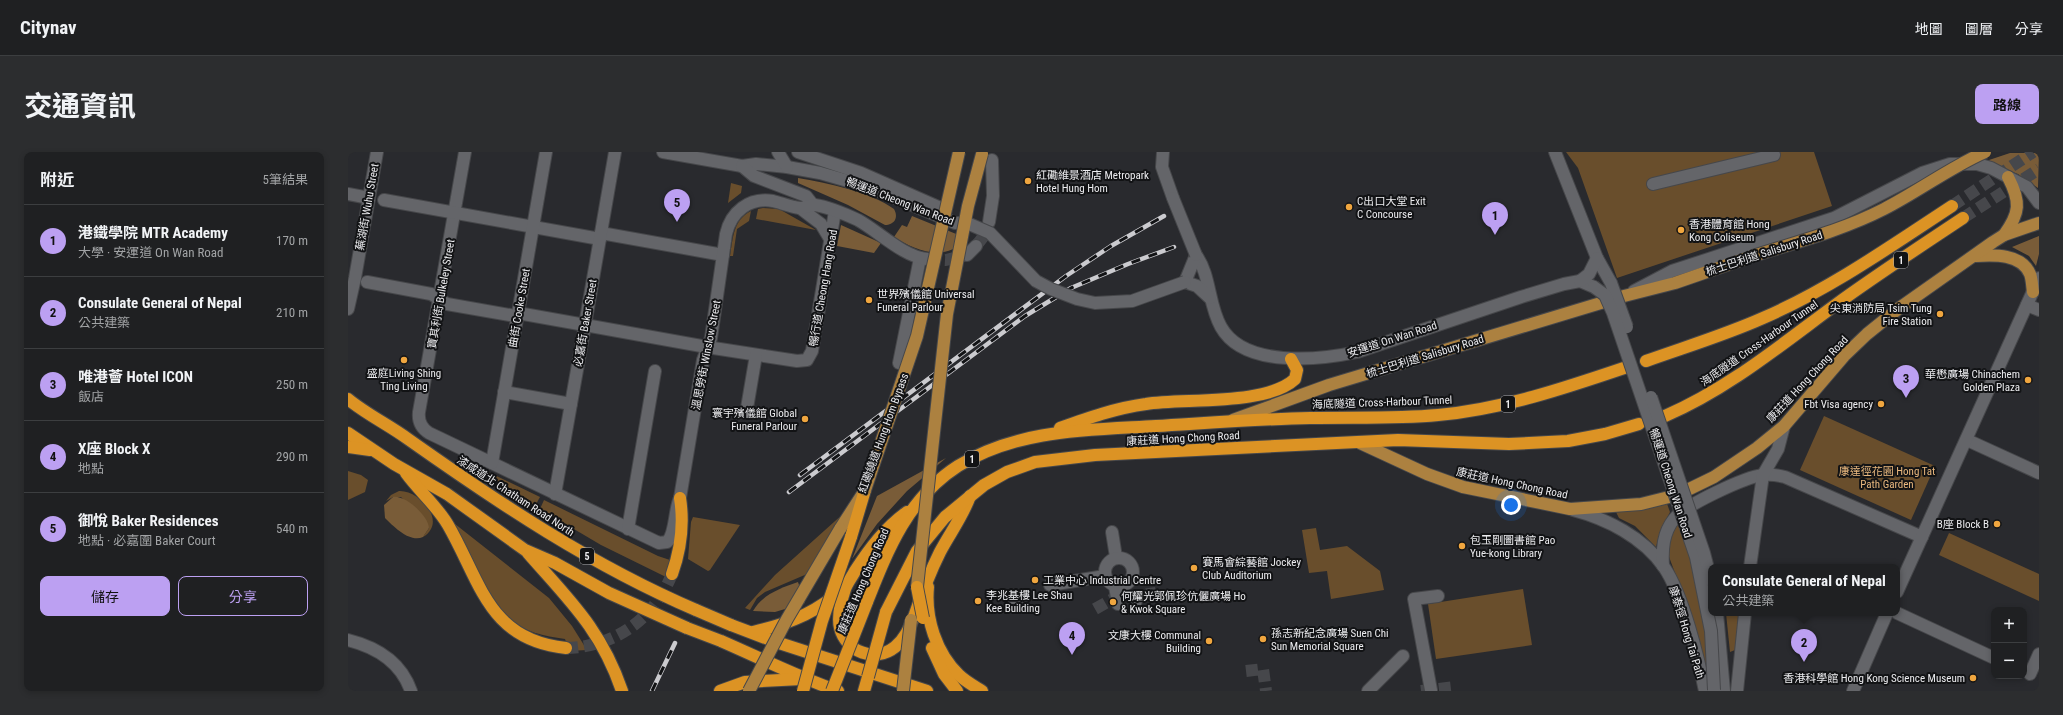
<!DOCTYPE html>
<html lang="zh-TW">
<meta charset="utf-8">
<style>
:root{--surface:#1f2022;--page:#2c2d2f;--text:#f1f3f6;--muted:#a1a3a5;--line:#3c3e40;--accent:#bca0f2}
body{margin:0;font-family:"Roboto Condensed","Noto Sans TC",sans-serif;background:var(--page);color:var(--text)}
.controls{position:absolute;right:12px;bottom:12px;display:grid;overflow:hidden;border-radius:8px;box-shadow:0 2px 6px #0003}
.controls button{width:36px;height:36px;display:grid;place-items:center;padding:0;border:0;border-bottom:1px solid var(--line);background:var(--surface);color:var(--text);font:20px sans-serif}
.you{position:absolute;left:1163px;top:353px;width:14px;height:14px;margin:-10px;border:3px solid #fff;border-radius:50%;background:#1a73e8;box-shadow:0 0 0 6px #1a73e833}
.badge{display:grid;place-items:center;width:26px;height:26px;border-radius:50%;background:var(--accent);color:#111;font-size:13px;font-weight:700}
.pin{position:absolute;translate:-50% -33px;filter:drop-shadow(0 1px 2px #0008)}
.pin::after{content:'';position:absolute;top:21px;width:14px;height:12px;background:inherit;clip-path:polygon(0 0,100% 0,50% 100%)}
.popup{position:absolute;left:1360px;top:412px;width:192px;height:52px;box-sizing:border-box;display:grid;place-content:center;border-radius:8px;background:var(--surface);filter:drop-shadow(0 1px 3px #0005);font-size:13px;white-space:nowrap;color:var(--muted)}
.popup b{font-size:15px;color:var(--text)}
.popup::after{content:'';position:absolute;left:50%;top:100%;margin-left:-8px;border:8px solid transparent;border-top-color:var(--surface)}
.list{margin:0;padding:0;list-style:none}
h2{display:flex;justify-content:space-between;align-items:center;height:52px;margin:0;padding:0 16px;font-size:17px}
h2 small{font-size:13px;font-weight:400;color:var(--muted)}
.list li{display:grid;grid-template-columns:26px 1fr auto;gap:12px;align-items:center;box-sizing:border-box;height:72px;padding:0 16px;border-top:1px solid var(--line)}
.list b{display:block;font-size:15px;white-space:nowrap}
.list p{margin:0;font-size:13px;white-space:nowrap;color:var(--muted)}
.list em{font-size:13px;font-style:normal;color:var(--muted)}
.actions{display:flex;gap:8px;padding:12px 16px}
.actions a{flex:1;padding:9px 0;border:1px solid var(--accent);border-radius:8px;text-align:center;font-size:14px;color:var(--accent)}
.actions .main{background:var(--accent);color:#111}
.map{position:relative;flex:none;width:1691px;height:539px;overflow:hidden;border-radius:8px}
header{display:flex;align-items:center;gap:24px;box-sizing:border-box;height:56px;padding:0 20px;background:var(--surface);border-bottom:1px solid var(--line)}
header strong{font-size:19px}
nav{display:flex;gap:22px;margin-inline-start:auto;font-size:14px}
.intro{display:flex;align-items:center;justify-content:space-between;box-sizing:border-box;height:96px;padding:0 24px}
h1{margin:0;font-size:28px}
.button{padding:10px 18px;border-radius:8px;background:var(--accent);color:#111;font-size:14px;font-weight:700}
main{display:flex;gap:24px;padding:0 24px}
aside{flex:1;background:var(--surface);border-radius:8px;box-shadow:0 2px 6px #0003}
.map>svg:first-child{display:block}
.green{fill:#694e2c}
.forest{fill:#795c38}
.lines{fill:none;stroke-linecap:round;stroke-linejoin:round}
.street-tunnel{stroke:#46474b;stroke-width:12;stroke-dasharray:12 6;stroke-linecap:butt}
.secondary-tunnel{stroke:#46474b;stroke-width:12;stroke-dasharray:12 6;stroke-linecap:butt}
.highway-tunnel{stroke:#46474b;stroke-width:12;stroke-dasharray:12 6;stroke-linecap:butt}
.street-casing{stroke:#46474a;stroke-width:14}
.secondary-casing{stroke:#46474a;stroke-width:14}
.primary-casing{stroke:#46474a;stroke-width:14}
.highway-casing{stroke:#46474a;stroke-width:14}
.street{stroke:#646569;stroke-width:12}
.secondary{stroke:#646569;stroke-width:12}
.primary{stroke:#ac8140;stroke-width:12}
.highway{stroke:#dc9324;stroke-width:12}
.rail-casing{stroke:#cbcbcf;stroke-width:4.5}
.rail{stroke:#121315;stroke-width:3;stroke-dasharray:9;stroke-linecap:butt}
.secondary-bridge-casing{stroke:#46474a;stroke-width:14;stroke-linecap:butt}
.primary-bridge-casing{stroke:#46474a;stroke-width:14;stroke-linecap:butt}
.highway-bridge-casing{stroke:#46474a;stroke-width:14;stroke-linecap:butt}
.secondary-bridge{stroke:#646569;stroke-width:12}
.primary-bridge{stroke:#ac8140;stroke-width:12}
.highway-bridge{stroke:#dc9324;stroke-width:12}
.poi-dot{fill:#f0a63f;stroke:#121315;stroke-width:1.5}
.labels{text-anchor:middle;stroke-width:4;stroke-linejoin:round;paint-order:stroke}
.shield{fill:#121315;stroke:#ababae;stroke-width:1}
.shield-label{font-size:10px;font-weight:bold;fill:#ececef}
.poi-label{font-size:11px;fill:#ececef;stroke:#121315;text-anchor:start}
.street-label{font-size:11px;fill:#ececef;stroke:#121315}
.park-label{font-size:11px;fill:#eab97f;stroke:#121315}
</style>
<header>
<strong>Citynav</strong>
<nav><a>地圖</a><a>圖層</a><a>分享</a></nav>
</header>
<div class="intro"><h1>交通資訊</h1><a class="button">路線</a></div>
<main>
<aside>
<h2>附近<small>5筆結果</small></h2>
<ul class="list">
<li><span class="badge">1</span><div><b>港鐵學院 MTR Academy</b><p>大學 · 安運道 On Wan Road</p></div><em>170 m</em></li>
<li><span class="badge">2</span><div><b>Consulate General of Nepal</b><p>公共建築</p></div><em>210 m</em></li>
<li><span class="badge">3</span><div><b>唯港薈 Hotel ICON</b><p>飯店</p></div><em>250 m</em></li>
<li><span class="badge">4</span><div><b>X座 Block X</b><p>地點</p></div><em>290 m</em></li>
<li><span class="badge">5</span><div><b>御悅 Baker Residences</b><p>地點 · 必嘉圍 Baker Court</p></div><em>540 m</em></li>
</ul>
<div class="actions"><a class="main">儲存</a><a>分享</a></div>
</aside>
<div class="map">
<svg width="1691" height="539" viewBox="0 0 1691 539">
<rect width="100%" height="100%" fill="#292a2e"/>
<g class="green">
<path d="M 1218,0 L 1466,0 L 1484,54 L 1269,126 L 1230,16 Z"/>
<path d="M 383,31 L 394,34 L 393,41 L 380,51 Z"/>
<path d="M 415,56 L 431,57 L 468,78 L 408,67 L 410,57 Z"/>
<path d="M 403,59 L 401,69 L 389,77 L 385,104 L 382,104 C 385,86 385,68 403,59 Z"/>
<path d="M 1476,264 L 1587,314 L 1563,368 L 1452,318 Z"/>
<path d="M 134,317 L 192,345 L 187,354 L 133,319 Z"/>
<path d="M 0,319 L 13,323 L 20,328 L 17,340 L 0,348 Z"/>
<path d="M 51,339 C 72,338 100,370 75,385 L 81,376 L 53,345 L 45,345 L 38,349 L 43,343 Z"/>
<path d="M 196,348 L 310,404 L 325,409 L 320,426 L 253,393 L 192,357 Z"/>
<path d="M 1318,349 L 1322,360 L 1312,380 L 1308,395 L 1287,374 L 1271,366 L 1268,360 L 1271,357 Z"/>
<path d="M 496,361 L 459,422 L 417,440 L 409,446 L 402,458 L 397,456 L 427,423 Z"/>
<path d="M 345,365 L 392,373 L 362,418 L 360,419 L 340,407 L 343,370 Z"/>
<path d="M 1331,370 L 1348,426 L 1358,468 L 1362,530 L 1347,475 L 1320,402 L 1325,372 Z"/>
<path d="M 107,372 L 201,446 L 224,474 L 239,498 L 221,499 L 217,487 C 196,484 176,480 160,466 C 137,447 120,400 106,373 Z"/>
<path d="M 968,376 L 972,398 L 999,394 L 1032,419 L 1036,438 L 983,447 L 979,419 L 961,421 L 954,378 Z"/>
<path d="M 1601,381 L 1691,422 L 1691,449 L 1591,403 Z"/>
<path d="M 1175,437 L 1184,493 L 1088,507 L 1080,452 Z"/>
<path d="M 1378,461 L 1391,461 L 1387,498 L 1382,500 Z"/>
</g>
<g class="forest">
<path d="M 1662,1 L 1691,1 L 1690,36 L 1670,22 L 1644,13 L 1641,8 Z"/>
<path d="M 450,26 C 479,31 523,40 546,57 C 551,66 546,73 537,73 L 500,53 L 450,31 Z"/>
<path d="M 564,64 L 618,86 C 599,111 568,99 546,85 L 554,73 L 559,75 Z"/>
<path d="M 493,73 L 533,91 L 526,101 L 489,94 Z"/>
<path d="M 1691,84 L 1691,102 L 1688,114 L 1681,104 L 1664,95 Z"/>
<path d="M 598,306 L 559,339 L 529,372 L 504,407 L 529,344 Z"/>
<path d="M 45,345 C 57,343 80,363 81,376 L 75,385 C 62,391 46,375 37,366 L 36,353 Z"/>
<path d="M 450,430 L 457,451 L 427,460 L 405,459 C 414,443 432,436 450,430 Z"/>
</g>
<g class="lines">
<g class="street-tunnel">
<path d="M 747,457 L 763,448 L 808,441"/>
<path d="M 898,519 L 915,517 L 918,539"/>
<path d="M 1073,539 L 1107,535"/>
</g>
<g class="secondary-tunnel">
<path d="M 628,94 L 639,80 L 641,70"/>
<path d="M 579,107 L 598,108 L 619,103"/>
</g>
<g class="highway-tunnel">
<path d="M 1604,54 L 1685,0"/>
<path d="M 1615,66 L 1691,17"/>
<path d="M 218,496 C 267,495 306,467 324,422"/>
</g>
<defs>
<g id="street">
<path d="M 117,0 L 71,260 C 70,269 73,276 81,281 L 311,391 L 319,390 C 328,382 326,358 332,346"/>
<path d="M 1305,32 L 1426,3 L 1425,0"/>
<path d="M 0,42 L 21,46"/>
<path d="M 36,48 L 252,87"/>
<path d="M 253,81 L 375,103"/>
<path d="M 19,130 L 83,142 L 99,152 L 162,163"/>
<path d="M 170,161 L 237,173 L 207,342"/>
<path d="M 359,195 L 449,209 L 459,208 L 464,199 L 487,59"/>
<path d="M 551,211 L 572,106"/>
<path d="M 156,240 L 223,252"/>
<path d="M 399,256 L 408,203"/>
<path d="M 1619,288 L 1691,321"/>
<path d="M 144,311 L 198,0"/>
<path d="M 280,377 L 307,219"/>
<path d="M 764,380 L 768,405"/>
<circle cx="771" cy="420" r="14"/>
<path d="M 702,433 L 757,424"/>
<path d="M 767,434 L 770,452"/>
<path d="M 787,444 L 788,449"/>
<path d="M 665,446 L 674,444"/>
<path d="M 1549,461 L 1646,506"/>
<path d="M 1682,522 L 1691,502"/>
<path d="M 1083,538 L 1066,447 L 1090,444"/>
<path d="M 1020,539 L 1055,504"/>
</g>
<g id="secondary">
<path d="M 267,0 L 237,173 L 359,195"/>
<path d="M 315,0 L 394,14 L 408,12 L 439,15 L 472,21 L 524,36 L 607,71 L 619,71"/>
<path d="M 430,0 L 439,15"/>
<path d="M 450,0 L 513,21 L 597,58"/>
<path d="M 815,0 L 814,15 L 825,46"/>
<path d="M 1207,0 L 1249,106 L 1263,131"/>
<path d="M 394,14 L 406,24 L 458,44 L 465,53"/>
<path d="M 452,56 L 473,72 L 482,87"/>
<path d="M 641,70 L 645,44 L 644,8"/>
<path d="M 619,103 L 628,94"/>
<path d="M 848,103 C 863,124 860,152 873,175 C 896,216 971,208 1009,200 L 1173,145 L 1216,132 L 1232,129 L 1246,135"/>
<path d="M 848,103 L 837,130 L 849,134 L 862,146"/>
<path d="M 1232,129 L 1241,122 L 1249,106"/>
<path d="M 1286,139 L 1324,119 L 1486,66 L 1574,21 L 1602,12 L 1629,12 L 1643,16 L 1679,35 L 1691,51"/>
<path d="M 1679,153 L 1691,158"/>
<path d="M 0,157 L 7,126 L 29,0"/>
<path d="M 332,346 L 355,208 L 363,186 L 378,82 C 383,60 401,45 425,49 C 433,51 443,55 452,56 C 457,56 462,53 467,53 C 481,55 497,62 510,68 C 530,79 556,105 579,107"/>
<path d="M 1225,358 C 1259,367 1295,385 1316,415 C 1335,443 1350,505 1357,539"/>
<path d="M 1315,414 C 1314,397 1315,381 1326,367 C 1337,353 1397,325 1415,323 C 1423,322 1429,323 1437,325 L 1574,385"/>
<path d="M 1402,415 L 1415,323 L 1430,297 L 1436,274"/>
<path d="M 1549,440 L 1691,126"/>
<path d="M 1369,461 L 1376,539"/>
<path d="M 0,488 C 28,495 53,510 63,539"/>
<path d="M 1389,539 L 1397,461"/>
<path d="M 1505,539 L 1539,461"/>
</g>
<g id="primary">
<path d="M 1656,83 C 1672,61 1673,50 1660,25"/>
<path d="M 1627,104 C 1645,103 1673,101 1682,122 C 1684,127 1684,134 1685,140"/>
<path d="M 885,268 L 981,233 L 1276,144 L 1327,131 L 1405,104"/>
<path d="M 1012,291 L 1079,322 L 1115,335 L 1222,357 L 1293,352 L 1329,343 L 1366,325 L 1409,296 L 1436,274 L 1496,204 L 1519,182 L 1550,157 L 1645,90 L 1656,83 L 1691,71"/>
<path d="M 492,377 L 514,343"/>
</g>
<g id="highway">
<path d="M 1298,209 C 1337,195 1377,183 1415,166 C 1482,137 1543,94 1604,54"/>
<path d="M 0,247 C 18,262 41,273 60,287 C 152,352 245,414 348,458"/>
<path d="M 1317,264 C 1380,237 1434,192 1490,151 C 1530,122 1573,94 1615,66"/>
<path d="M 712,276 C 740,266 768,256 798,252 C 836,246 918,254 947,227 L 949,218 L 943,207"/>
<path d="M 0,281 L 46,312 L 99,342 L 177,398 L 207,411 L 261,441 L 339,476"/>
<path d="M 0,295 L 22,298"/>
<path d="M 58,321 C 71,339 89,354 100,373 C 133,430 140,488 218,496"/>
<path d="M 559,360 C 537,376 522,396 507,419 C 504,425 499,431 497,437 C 493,449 489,463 492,476 C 498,500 527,511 547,495 C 558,486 562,474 567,462 C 574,441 582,420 592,400 C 602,381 615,364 622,344"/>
<path d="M 503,385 L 517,338"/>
<path d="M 180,401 C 221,448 253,477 274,539"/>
<path d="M 324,422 C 333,397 336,372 332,346"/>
<path d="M 580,435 C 577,466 588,501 611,523 C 617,529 626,534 634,539"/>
<path d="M 519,450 C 540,397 560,346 610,314 C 670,277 740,278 808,274 C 859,271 911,267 962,266 C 1004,265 1047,267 1090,263 C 1155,257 1217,236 1279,215"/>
<path d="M 538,460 L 569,399 L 597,365 L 636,333 L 659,320 L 687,310 L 747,303 L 1050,288 L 1161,292 L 1220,289 L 1257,282 L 1291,272"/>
<path d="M 383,473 L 428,490 L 579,539"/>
<path d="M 405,480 C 435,473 461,464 485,445"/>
<path d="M 373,489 C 412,506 450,525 490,539"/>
<path d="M 584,496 L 596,522 L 609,539"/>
<path d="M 372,539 L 397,530 L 453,527"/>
<path d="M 516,539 L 520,525"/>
</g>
</defs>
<use href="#street" class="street-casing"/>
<use href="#secondary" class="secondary-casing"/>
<use href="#primary" class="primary-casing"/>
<use href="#highway" class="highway-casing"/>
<use href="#street" class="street"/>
<use href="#secondary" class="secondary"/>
<use href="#primary" class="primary"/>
<use href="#highway" class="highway"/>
<defs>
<g id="rail">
<path d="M 452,323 L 718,124 L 763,94 L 816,64"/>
<path d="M 441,340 L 677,164 L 723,136 L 780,112 L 826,95"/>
<path d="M 304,539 L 327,491"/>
</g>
</defs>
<use href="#rail" class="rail-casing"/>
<use href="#rail" class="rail"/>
<defs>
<g id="secondary-bridge">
<path d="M 825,46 L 848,103"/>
<path d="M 619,71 L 642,81 L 688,129 L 703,137 L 729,147 L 747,151 L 784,149 L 837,130"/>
<path d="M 1263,131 L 1279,175"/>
<path d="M 1246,135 L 1257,143 L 1265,161 L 1348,405 L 1363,479 L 1366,538"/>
<path d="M 1303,245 L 1356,401 L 1363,428"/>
</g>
<g id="primary-bridge">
<path d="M 1405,104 C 1449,90 1495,78 1536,57 C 1571,39 1601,16 1637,0"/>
<path d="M 517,338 L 569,184 L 611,0"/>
<path d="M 569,435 L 599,162 L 620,54 L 634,2"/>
<path d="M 401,539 L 439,467 L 492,377"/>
<path d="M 555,539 L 563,468"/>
</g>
<g id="highway-bridge">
<path d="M 569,435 L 575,466"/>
<path d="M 348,458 L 383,473"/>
<path d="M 339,476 L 373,489"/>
<path d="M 520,525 L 538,460"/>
<path d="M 455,539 L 474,469 L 503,385"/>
<path d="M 484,539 L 519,450"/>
</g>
</defs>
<use href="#secondary-bridge" class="secondary-bridge-casing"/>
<use href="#primary-bridge" class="primary-bridge-casing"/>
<use href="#highway-bridge" class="highway-bridge-casing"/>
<use href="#secondary-bridge" class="secondary-bridge"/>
<use href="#primary-bridge" class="primary-bridge"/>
<use href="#highway-bridge" class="highway-bridge"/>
</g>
<g class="poi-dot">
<circle cx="680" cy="29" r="4"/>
<circle cx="1001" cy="55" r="4"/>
<circle cx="1333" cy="78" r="4"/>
<circle cx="521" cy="148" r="4"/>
<circle cx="1592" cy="162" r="4"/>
<circle cx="56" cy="208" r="4"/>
<circle cx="1680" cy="228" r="4"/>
<circle cx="1533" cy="252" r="4"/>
<circle cx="457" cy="267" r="4"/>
<circle cx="1649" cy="372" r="4"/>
<circle cx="1114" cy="394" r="4"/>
<circle cx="846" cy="416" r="4"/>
<circle cx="687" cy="428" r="4"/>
<circle cx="630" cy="449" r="4"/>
<circle cx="765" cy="450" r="4"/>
<circle cx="915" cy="487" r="4"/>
<circle cx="861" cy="489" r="4"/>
<circle cx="1625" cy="526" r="4"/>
</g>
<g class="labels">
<g class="shield">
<rect x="1546" y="100" width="14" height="16" rx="3"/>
<rect x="1153" y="244" width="14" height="16" rx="3"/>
<rect x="617" y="299" width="14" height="16" rx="3"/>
<rect x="232" y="396" width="14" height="16" rx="3"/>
</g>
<g class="shield-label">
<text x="1553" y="112">1</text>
<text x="1160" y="256">1</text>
<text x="624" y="311">1</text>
<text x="239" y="408">5</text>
</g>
<g class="poi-label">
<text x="688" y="27">紅磡維景酒店 Metropark<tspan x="688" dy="13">Hotel Hung Hom</tspan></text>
<text x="1009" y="53">C出口大堂 Exit<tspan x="1009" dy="13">C Concourse</tspan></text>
<text x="1341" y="76">香港體育館 Hong<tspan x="1341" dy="13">Kong Coliseum</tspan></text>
<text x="529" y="146">世界殯儀館 Universal<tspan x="529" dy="13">Funeral Parlour</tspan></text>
<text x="1584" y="160" text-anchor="end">尖東消防局 Tsim Tung<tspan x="1584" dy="13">Fire Station</tspan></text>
<text x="56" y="225" text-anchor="middle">盛庭Living Shing<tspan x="56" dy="13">Ting Living</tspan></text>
<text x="1672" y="226" text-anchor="end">華懋廣場 Chinachem<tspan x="1672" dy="13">Golden Plaza</tspan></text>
<text x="1525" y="256" text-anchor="end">Fbt Visa agency</text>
<text x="449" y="265" text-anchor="end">寰宇殯儀館 Global<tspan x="449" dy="13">Funeral Parlour</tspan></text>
<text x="1641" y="376" text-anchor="end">B座 Block B</text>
<text x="1122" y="392">包玉剛圖書館 Pao<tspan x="1122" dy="13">Yue-kong Library</tspan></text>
<text x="854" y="414">賽馬會綜藝館 Jockey<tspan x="854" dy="13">Club Auditorium</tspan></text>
<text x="695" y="432">工業中心 Industrial Centre</text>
<text x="638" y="447">李兆基樓 Lee Shau<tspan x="638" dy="13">Kee Building</tspan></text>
<text x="773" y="448">何耀光郭佩珍伉儷廣場 Ho<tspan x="773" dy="13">&amp; Kwok Square</tspan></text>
<text x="923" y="485">孫志新紀念廣場 Suen Chi<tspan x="923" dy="13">Sun Memorial Square</tspan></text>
<text x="853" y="487" text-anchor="end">文康大樓 Communal<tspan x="853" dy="13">Building</tspan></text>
<text x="1617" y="530" text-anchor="end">香港科學館 Hong Kong Science Museum</text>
</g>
<g class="street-label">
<text transform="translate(552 49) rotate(21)" y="4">暢運道 Cheong Wan Road</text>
<text transform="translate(19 55) rotate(-80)" y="4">蕪湖街 Wuhu Street</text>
<text transform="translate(1416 101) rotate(-18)" y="4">梳士巴利道 Salisbury Road</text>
<text transform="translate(475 136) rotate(-80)" y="4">暢行道 Cheong Hang Road</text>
<text transform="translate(93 142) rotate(-80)" y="4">寶其利街 Bulkeley Street</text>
<text transform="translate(171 156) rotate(-80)" y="4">曲街 Cooke Street</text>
<text transform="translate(237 171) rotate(-80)" y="4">必嘉街 Baker Street</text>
<text transform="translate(1044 187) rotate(-18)" y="4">安運道 On Wan Road</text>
<text transform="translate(1411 191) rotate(-35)" y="4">海底隧道 Cross-Harbour Tunnel</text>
<text transform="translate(358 203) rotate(-79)" y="4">溫思勞街 Winslow Street</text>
<text transform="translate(1077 204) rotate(-17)" y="4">梳士巴利道 Salisbury Road</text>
<text transform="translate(1459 227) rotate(-47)" y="4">康莊道 Hong Chong Road</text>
<text transform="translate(1034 250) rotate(-2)" y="4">海底隧道 Cross-Harbour Tunnel</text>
<text transform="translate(535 281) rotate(-70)" y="4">紅磡繞道 Hung Hom Bypass</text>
<text transform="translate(835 286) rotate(-3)" y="4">康莊道 Hong Chong Road</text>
<text transform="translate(1164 331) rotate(12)" y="4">康莊道 Hong Chong Road</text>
<text transform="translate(1323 331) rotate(72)" y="4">暢運道 Cheong Wan Road</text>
<text transform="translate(168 344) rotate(33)" y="4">漆咸道北 Chatham Road North</text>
<text transform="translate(515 429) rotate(-67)" y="4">康莊道 Hong Chong Road</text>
<text transform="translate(1339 480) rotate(73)" y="4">康泰徑 Hong Tai Path</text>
</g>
<g class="park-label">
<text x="1539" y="323">康達徑花園 Hong Tat<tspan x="1539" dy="13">Path Garden</tspan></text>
</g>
</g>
</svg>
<div class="controls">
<button>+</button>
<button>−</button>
</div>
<div class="you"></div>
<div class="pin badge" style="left:1147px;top:83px">1</div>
<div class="pin badge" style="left:1456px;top:510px">2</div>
<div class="popup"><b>Consulate General of Nepal</b>公共建築</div>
<div class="pin badge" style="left:1558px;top:246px">3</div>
<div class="pin badge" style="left:724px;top:503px">4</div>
<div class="pin badge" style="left:329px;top:70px">5</div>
</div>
</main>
